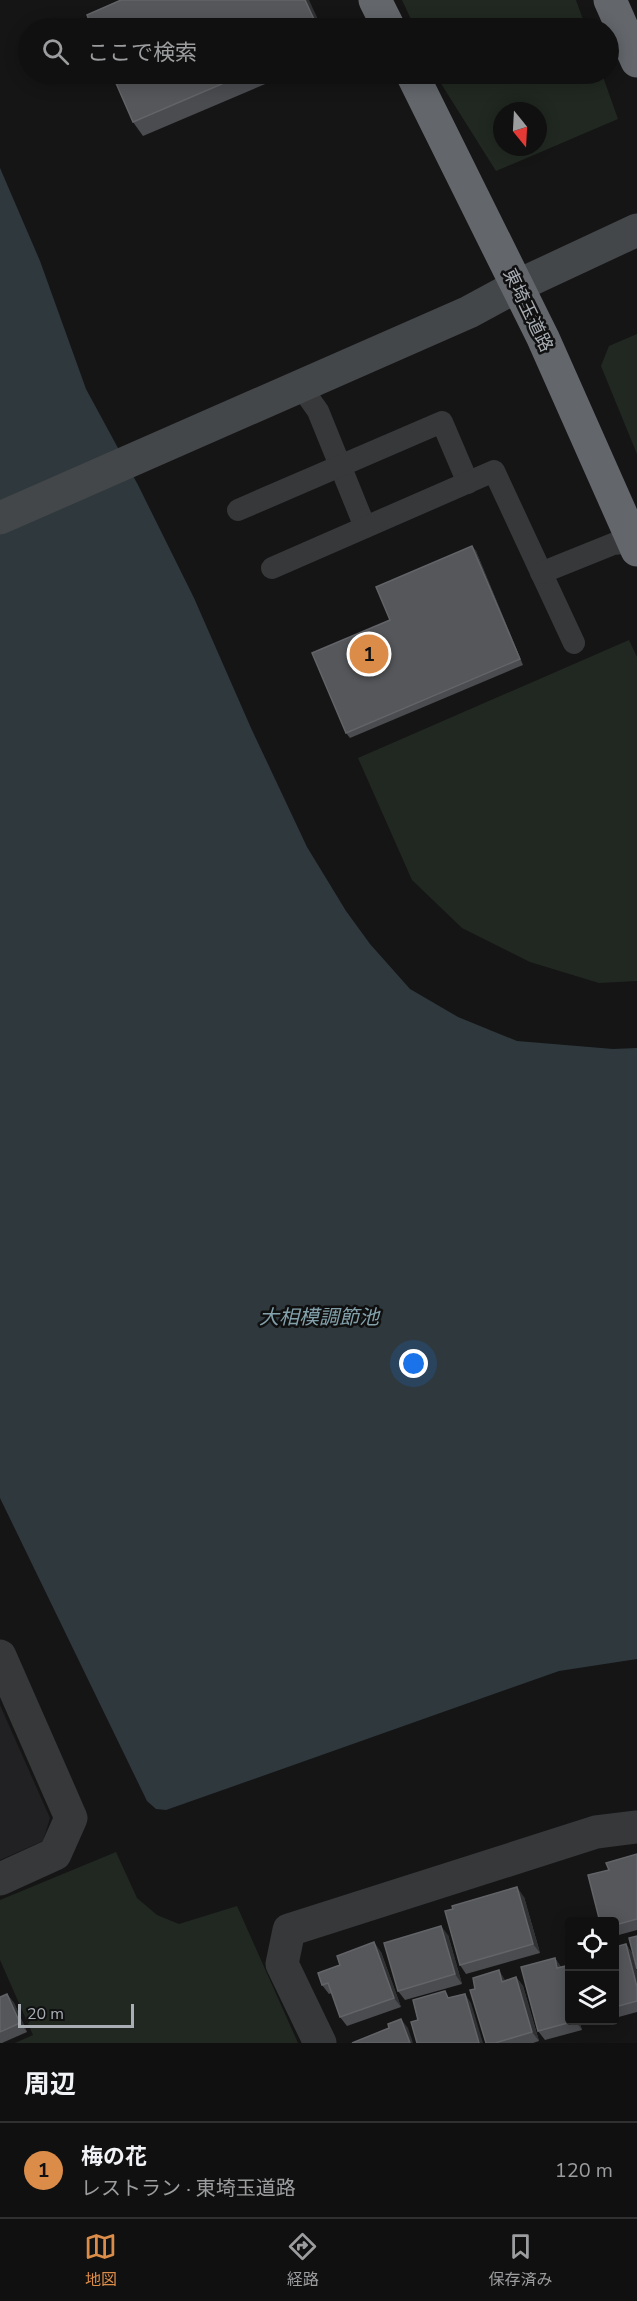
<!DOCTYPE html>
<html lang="ja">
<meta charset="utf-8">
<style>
:root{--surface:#101010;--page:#1e1e1e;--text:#f1f3f6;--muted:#9c9d9f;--line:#303030;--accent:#db8c48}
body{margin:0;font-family:"Nunito Sans","Noto Sans JP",sans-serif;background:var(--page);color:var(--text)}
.controls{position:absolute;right:18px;bottom:18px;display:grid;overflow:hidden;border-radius:6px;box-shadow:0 3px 15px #0003}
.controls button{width:54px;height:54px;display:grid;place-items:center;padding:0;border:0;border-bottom:2px solid var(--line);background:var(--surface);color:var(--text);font:30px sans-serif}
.compass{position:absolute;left:493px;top:102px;width:54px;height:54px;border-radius:50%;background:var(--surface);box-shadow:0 3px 15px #0003;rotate:162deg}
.scale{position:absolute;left:18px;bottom:15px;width:116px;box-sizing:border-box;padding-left:6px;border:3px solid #a8aeb4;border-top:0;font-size:16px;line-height:21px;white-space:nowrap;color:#a8aeb4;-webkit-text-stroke:4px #101011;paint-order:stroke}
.you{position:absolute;left:414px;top:1364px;width:21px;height:21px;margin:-15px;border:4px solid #fff;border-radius:50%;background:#1a73e8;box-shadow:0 0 0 9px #1a73e833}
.badge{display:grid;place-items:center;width:39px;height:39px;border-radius:50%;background:var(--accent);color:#111;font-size:20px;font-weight:700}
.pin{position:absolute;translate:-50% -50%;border:3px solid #fff;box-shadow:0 2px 6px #0006}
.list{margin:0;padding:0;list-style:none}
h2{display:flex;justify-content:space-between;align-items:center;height:78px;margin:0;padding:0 24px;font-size:26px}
h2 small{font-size:20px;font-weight:400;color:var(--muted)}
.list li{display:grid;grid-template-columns:39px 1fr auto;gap:18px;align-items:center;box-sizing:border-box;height:96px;padding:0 24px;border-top:2px solid var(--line)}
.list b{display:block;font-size:22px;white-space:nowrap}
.list p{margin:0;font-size:20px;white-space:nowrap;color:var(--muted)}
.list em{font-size:20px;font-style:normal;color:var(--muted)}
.icon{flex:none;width:33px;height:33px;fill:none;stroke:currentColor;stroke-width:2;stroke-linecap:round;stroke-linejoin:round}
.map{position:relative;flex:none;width:637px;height:2043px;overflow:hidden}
.search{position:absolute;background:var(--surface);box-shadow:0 3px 15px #0003;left:18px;right:18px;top:18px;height:66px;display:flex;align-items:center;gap:15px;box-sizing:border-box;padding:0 21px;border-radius:33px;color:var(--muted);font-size:22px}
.sheet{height:174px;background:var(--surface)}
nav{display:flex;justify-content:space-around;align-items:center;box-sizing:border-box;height:84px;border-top:2px solid var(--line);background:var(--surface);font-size:16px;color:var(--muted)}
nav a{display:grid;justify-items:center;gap:3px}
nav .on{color:var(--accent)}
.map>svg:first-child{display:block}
.built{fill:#212123}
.green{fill:#212821;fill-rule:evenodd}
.water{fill:#2f393d}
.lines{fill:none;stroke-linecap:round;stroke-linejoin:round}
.lane{stroke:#36383a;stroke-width:22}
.street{stroke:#36383a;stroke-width:33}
.secondary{stroke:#44474a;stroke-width:33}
.highway{stroke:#63666b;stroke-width:33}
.wall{fill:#4b4c50}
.shaded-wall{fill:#313234}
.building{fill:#55575a;stroke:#626468;stroke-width:1.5}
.labels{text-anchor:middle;stroke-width:5;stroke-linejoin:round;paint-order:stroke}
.street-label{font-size:18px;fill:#a8aeb4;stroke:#101011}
.water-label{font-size:20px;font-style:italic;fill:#83a1ab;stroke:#101011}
</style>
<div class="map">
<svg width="637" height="2043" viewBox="0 0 637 2043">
<rect width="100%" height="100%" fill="#151516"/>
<path class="built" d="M 0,1705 L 50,1818 L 43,1841 L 0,1860 Z"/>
<g class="green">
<path d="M 402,0 L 576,0 L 586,28 L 415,28 Z"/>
<path d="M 435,74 L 602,74 L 618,119 L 496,171 ZM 502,111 L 538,111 L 538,147 L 502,147 Z"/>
<path d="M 637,334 L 637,454 L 601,366 L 609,346 Z"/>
<path d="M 629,640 L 637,657 L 637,981 L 599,983 L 530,962 L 462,928 L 412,880 L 358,758 Z"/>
<path d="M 116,1852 L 137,1898 L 157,1915 L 179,1924 L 237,1906 L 298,2043 L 15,2043 L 33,2035 L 0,1960 L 0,1900 Z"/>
</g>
<path class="water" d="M 0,168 L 40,261 L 86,389 L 138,485 L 194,598 L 251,728 L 307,847 L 346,911 L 370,944 L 410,989 L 458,1017 L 517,1041 L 613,1049 L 637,1048 L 637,1659 L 559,1671 L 166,1810 L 156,1809 L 147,1801 L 0,1498 Z"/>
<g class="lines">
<g class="lane">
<path d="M 301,387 L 318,411 L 365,527"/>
<path d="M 238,510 L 442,422 L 468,483"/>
<path d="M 272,568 L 494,471 L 574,643"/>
<path d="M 541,573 L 613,544 L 633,542"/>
</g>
<g class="street">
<path d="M 0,1656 L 71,1818 L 55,1854 L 0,1879"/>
<path d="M 320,2043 L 282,1964 L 289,1930 L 596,1832 L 637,1827"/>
</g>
<path class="secondary" d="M 0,518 L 469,312 L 517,286 L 637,230"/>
<g class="highway">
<path d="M 375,0 L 389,28"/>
<path d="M 610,0 L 637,61"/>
<path d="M 412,74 L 543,338 L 637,550"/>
</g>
</g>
<g class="wall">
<path d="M 112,74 L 289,74 L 143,136 L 133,122 Z"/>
<path d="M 472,546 L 476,551 L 523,665 L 350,738 L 346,733 L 390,620 Z"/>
<path d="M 637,1854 L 637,1930 L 615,1936 L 615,1922 L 609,1870 Z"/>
<path d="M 524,1897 L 540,1953 L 466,1974 L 460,1965 Z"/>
<path d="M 448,1935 L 462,1984 L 405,2000 L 398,1991 Z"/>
<path d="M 626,1944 L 632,1953 L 637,1972 L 637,2012 L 615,2018 L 615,1947 Z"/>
<path d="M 381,1952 L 401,2007 L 347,2026 L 340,2017 L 332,1993 L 329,1994 L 322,1985 Z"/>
<path d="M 555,1958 L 561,1967 L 570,2020 L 579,2020 L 582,2030 L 545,2040 L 538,2031 Z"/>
<path d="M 516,1977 L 523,1986 L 539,2041 L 533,2043 L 486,2043 L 505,1980 Z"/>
<path d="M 7,1994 L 14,2003 L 27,2032 L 2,2043 L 0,2043 L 0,1997 Z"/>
</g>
<g class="shaded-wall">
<path d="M 305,0 L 309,0 L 322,28 L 318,28 Z"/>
<path d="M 472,546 L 476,551 L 523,665 L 520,659 Z"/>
<path d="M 517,1887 L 524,1897 L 540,1953 L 533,1944 Z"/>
<path d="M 441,1926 L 448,1935 L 462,1984 L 455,1974 Z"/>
<path d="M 374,1942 L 381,1952 L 401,2007 L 394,1998 Z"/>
<path d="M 626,1944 L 632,1953 L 637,1972 L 637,1987 Z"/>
<path d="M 555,1958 L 561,1968 L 557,1968 Z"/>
<path d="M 499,1970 L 505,1980 L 508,1991 L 502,1982 Z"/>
<path d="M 516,1977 L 523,1986 L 539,2041 L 532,2032 Z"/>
<path d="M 7,1994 L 14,2003 L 27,2032 L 20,2023 Z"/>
<path d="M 465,1994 L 471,2003 L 483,2043 L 479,2043 Z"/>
<path d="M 401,2019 L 408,2028 L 413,2043 L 410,2043 Z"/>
<path d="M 575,2020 L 579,2020 L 582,2030 Z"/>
</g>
<g class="building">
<path d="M 121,0 L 305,0 L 318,28 L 92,28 L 87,15 Z"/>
<path d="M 112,74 L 245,74 L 133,122 Z"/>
<path d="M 472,546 L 520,659 L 346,733 L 312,653 L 390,620 L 376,587 Z"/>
<path d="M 637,1854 L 637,1919 L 615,1925 L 615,1922 L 600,1922 L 588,1875 L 609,1870 L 606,1863 Z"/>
<path d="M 517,1887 L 533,1944 L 460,1965 L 445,1911 L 453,1909 L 452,1906 Z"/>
<path d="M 441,1926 L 455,1974 L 398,1991 L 384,1943 Z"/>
<path d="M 637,1936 L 637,1969 L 629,1938 Z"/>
<path d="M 374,1942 L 394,1998 L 340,2017 L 328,1983 L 322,1985 L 318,1973 L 340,1965 L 337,1956 Z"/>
<path d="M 626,1944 L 637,1987 L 637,2001 L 615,2007 L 615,1947 Z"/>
<path d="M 555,1958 L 557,1968 L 570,1965 L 570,2020 L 575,2021 L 538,2031 L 521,1967 Z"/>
<path d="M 499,1970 L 502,1982 L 516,1977 L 532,2032 L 495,2043 L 486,2043 L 470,1990 L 475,1989 L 473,1978 Z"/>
<path d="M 445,1991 L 448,1998 L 465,1994 L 479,2043 L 417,2043 L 411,2022 L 418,2020 L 413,2000 Z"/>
<path d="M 7,1994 L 20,2023 L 0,2032 L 0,1997 Z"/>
<path d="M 401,2019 L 410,2043 L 352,2043 L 389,2028 L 388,2024 Z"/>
</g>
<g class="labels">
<g class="street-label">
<text transform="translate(528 310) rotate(64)" y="6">東埼玉道路</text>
</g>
<g class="water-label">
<text x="319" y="1324">大相模調節池</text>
</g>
</g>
</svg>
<div class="controls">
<button><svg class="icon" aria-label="locate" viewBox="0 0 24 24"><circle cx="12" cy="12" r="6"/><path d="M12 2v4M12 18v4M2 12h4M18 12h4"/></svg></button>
<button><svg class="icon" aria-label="layers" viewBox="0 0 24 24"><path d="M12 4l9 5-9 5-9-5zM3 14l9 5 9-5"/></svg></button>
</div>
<svg class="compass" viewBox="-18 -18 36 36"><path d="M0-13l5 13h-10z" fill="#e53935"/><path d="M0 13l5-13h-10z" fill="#9c9d9f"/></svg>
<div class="scale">20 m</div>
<div class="you"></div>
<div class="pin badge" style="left:369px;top:654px">1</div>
<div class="search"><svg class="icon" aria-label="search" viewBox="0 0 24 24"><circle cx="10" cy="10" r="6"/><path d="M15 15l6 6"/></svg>ここで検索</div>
</div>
<section class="sheet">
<h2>周辺<small></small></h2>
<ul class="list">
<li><span class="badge">1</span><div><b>梅の花</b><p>レストラン · 東埼玉道路</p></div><em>120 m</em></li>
</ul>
</section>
<nav>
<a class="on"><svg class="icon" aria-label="map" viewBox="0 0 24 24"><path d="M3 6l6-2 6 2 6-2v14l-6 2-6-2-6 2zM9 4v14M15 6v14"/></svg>地図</a>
<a><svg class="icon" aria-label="directions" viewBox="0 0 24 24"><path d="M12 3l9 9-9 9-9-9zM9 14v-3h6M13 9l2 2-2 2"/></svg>経路</a>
<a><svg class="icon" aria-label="saved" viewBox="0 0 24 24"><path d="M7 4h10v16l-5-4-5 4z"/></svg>保存済み</a>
</nav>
